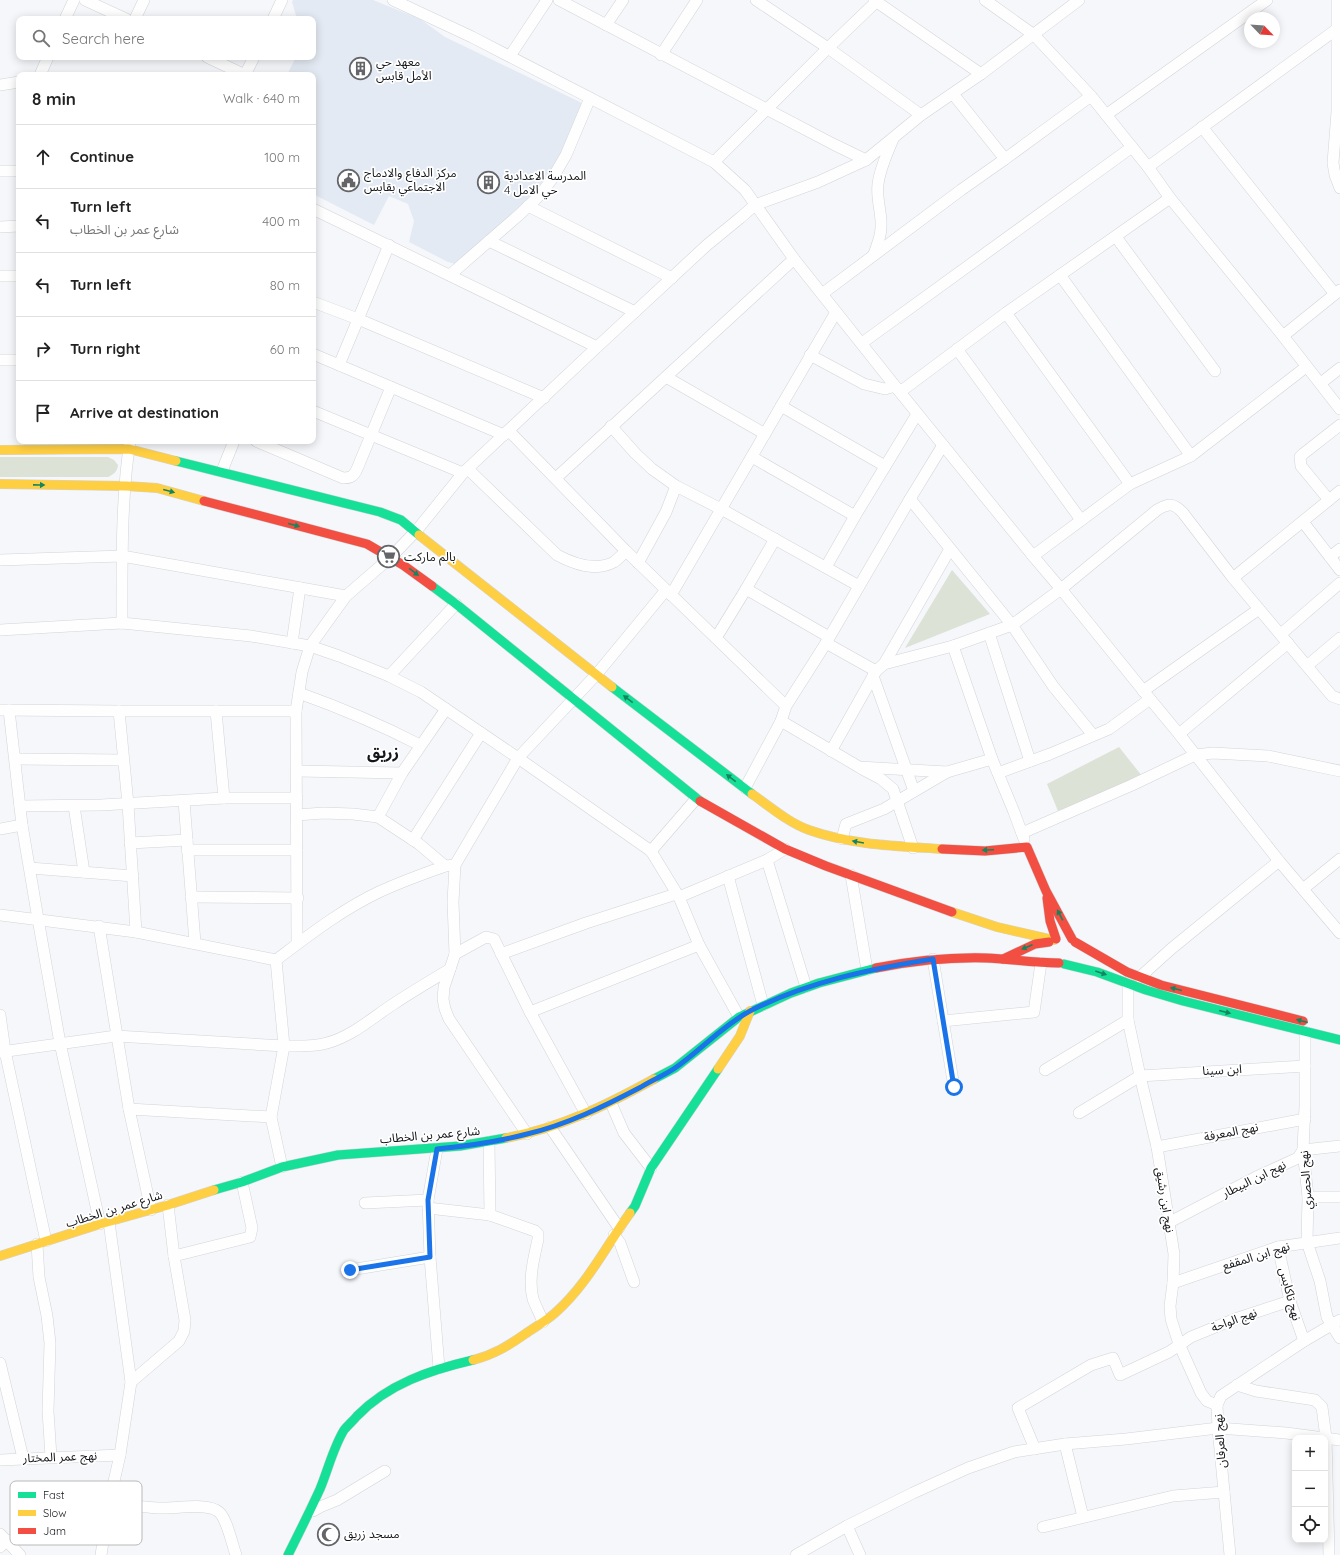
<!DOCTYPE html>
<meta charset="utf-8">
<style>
:root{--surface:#fff;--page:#f2f2f2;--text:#222;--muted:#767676;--line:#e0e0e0}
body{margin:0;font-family:Quicksand,"Noto Sans Arabic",sans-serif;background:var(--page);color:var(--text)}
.controls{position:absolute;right:12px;bottom:12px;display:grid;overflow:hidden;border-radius:8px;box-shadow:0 2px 10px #0003}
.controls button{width:36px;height:36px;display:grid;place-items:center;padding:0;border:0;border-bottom:1px solid var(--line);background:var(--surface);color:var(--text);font:20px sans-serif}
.compass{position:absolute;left:1244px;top:12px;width:36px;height:36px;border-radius:50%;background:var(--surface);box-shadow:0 2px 10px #0003;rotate:115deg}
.stop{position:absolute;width:12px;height:12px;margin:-9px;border:3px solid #1a73e8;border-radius:50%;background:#fff}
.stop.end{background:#1a73e8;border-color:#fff;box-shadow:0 1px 4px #0008}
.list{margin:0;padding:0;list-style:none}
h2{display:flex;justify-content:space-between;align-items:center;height:52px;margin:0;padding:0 16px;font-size:17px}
h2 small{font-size:13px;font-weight:400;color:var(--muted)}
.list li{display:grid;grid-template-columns:26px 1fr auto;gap:12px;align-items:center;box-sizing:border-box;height:64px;padding:0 16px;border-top:1px solid var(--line)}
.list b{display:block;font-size:15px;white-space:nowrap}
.list p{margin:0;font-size:13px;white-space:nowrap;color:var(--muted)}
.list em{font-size:13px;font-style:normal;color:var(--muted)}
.icon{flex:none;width:22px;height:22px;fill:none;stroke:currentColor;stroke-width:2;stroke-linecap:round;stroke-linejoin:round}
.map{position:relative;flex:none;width:1340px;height:1555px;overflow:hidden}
.search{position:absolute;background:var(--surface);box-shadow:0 2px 10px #0003;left:16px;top:16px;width:300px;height:44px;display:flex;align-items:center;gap:10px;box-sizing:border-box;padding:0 14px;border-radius:8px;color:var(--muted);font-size:15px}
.panel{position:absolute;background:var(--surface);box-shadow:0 2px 10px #0003;left:16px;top:72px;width:300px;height:372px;border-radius:8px}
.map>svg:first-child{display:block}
.built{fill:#e4eaf3}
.green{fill:#dce2d6}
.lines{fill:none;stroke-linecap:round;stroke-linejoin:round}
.street-casing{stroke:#d2d4d7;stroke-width:12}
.fast-casing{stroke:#d2d4d7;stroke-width:10}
.slow-casing{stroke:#d2d4d7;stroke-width:10}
.jam-casing{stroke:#d2d4d7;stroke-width:10}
.street{stroke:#fefefe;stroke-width:11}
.fast{stroke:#16e098;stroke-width:9}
.slow{stroke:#ffcf43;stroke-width:9}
.jam{stroke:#f24e42;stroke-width:9}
.oneway{fill:#15855f}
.route{stroke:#1a73e8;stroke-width:5}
.labels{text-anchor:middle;stroke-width:3.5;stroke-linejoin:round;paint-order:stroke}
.poi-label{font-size:12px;fill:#14161a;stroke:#fff;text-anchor:start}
.street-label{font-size:12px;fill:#14161a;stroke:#fff}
.district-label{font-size:16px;font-weight:bold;fill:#14161a;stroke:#fff}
.key{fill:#fff;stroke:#b8b9ba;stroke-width:1}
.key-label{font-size:11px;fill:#14161a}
</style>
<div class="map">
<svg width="1340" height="1555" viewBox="0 0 1340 1555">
<rect width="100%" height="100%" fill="#f5f7fa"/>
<path class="built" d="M 293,0 L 373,0 L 420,19 L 445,37 L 580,102 L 583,105 L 560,159 L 530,197 L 460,262 L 455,264 L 448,262 L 409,242 L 414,221 L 408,204 L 389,196 L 374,225 L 313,194 L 313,75 L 287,75 L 296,57 L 313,57 L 313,19 L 297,19 L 292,2 Z"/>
<g class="green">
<path d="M 0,457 L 108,457 L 114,460 L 118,465 C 117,472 114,474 108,477 L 0,477 Z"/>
<path d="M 952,570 L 990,614 L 905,648 Z"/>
<path d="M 1119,747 L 1142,776 L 1058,811 L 1047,784 Z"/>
</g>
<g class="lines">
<defs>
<g id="street">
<path d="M 85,0 L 126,19"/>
<path d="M 393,0 L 472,37 L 714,162 L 745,190 L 794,259 L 895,386 L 1033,556 L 1061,589 L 1150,699 L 1179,734 L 1279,861 L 1340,933"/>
<path d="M 559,0 L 833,144 L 866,160"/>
<path d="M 756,0 L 828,48 L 921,115"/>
<path d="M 874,0 L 981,74"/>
<path d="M 985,0 L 1034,35 L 1091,96 L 1148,167 L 1170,198 L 1283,336 L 1340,409"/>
<path d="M 1337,0 L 1337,112 L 1333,163 L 1335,175 L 1340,188"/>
<path d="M 65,19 L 74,0"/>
<path d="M 135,19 L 144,0"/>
<path d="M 273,19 L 282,0"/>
<path d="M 606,25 L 623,0"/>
<path d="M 661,55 L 697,0"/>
<path d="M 510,56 L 547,0"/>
<path d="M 207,57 L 245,75"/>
<path d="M 40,75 L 48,57"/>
<path d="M 245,75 L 254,57"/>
<path d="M 0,85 L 19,82"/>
<path d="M 953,94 L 1005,159 L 1091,96"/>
<path d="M 1106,115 L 1267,0"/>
<path d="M 1202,127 L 1335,294"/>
<path d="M 714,162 L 828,48 L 878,0"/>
<path d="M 1148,167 L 1337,29"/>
<path d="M 0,171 L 19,171"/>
<path d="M 528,206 L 672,278"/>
<path d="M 313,209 L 597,347"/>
<path d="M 0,227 L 19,226"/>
<path d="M 1116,237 L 1215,371"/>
<path d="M 489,241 L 635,312"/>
<path d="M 874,254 C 877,245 881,237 881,227 C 882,213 876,199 878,184 C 880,168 887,154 893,139"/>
<path d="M 450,275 L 520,214 L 540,195 L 552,179 L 566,155 L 590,98"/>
<path d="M 1060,275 L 1191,456"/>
<path d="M 0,276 L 19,276"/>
<path d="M 822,294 L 961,190 L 1005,159"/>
<path d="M 313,302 L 358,319 L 544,398"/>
<path d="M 1006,313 L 1130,484"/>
<path d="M 1283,336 L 1340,290"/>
<path d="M 862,343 L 1132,147"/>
<path d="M 957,349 L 1081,520"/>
<path d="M 313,354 L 504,435"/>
<path d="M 810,355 L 864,384 L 885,389 L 895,386"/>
<path d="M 0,360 L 19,360"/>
<path d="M 339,365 L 389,245"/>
<path d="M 666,377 L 765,434"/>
<path d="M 1321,383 L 1340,368"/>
<path d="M 900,392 L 1006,313 L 1170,198"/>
<path d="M 781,406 L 885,466"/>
<path d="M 313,411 L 463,473"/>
<path d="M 611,426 L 635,453 L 652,469 L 676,486 L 721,509 L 859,586"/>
<path d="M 509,431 L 626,551 L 786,706"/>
<path d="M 256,441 L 343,478 C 351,478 354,476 357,469 L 391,387"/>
<path d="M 752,457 L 855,516"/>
<path d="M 468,469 L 557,555 C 574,564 595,572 614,562 C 618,559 622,555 626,551"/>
<path d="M 222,471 L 234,441"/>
<path d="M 556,478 L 794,259"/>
<path d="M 910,499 L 1012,625 L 1053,686 L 1093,735"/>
<path d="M 1329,500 L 1301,466 L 1300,457 L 1303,454 L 1340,425"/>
<path d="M 1303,522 L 1340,570"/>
<path d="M 775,539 L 746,589 L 829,637"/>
<path d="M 1033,556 L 1130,484 L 1191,456 L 1306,367"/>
<path d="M 1330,557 L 1340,549"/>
<path d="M 0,560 L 122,556 L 346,596"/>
<path d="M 638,563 L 666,512 L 676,486"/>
<path d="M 826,567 L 855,516 L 917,414"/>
<path d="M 1233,578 L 1340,491"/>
<path d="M 671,595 L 836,312"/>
<path d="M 122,623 C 122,565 121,499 130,441"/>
<path d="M 0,630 L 122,623 L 251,636 L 310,646 L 339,656 L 389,676 L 421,692 L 518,758 L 651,851 L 679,897 L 699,945 L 739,1017"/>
<path d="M 989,633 L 1030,761"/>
<path d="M 1281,634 L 1340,583"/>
<path d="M 716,638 L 746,589"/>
<path d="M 292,643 L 300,588"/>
<path d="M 826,643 L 876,671"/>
<path d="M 953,646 L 992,759 L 1014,812 L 1024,839"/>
<path d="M 884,664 L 950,549"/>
<path d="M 1308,665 L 1340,638"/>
<path d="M 389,676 L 456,604"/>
<path d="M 873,676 L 914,791"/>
<path d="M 1143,691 L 1259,609"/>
<path d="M 299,693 C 341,708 381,725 420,745"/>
<path d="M 0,710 L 119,711 L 296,711"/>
<path d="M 9,710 L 22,825 L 38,919 L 60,1043 L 100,1224"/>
<path d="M 119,711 L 128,804 L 136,932"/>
<path d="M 216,711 L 224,798"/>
<path d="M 781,721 L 859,767 L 947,772 L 992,759"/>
<path d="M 1179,734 L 1288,643"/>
<path d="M 831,751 L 876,671 L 884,664 L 953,646 L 1012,625 L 1061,589 L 1157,510 C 1169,503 1174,503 1183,513 L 1233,578 L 1332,696 L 1340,699"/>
<path d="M 15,759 L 123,760"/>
<path d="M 862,769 L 881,779 L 893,789 L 913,848"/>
<path d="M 297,771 L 402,773"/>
<path d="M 998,773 L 1050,754 L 1109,729 L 1150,699"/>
<path d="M 745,788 L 781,721 L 786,706 L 826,643 L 910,499 L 943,445"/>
<path d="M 184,801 L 195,943"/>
<path d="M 20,806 L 101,805 L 224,798 L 297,798"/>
<path d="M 74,806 L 84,872"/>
<path d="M 297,815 L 323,813 L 353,814 L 378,817 L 419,844 L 445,866"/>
<path d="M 378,817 L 402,773 L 446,709"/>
<path d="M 0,829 L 22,825"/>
<path d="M 1022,833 L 1132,785 L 1195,755 L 1213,753 L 1268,756 L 1340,771"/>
<path d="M 842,839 L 846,824 L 884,809 L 947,772"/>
<path d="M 413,840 L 481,733"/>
<path d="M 130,843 L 187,840"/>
<path d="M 187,850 L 297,850"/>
<path d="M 651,851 L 696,799"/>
<path d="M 767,860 L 806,987"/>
<path d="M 30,868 L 133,876"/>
<path d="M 851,875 L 867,970"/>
<path d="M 728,876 L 763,1005"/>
<path d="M 1303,889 L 1340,859"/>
<path d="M 191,897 L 298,898"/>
<path d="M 679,897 L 767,860 L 785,849"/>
<path d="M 0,915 L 136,932 L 276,960"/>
<path d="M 99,926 L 129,1109 L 151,1210"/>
<path d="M 297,943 L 296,711 L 302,672 L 310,646 L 346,596 L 391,557 L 417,530 L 463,473 L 597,347 L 707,245 L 740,218 L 755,205 L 818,182 L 866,160 L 921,115 L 981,74 L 1079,0"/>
<path d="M 455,954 L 486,937 L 494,939 L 530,1012 L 586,1114"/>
<path d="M 501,954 L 586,923 L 676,894"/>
<path d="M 933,959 L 954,1087"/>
<path d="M 276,960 L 284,1046 L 271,1117 L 282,1167"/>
<path d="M 276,960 C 308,936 341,910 379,892 C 400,882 423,874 445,866 L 455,865"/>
<path d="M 1140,977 L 1171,949 L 1279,861"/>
<path d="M 1128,984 L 1128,1020 L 1140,1076 L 1157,1147 L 1174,1254 L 1173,1283 L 1170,1306 L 1171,1319 L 1179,1344 L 1201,1393 L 1207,1401 L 1217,1405"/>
<path d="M 530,1012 L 699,945"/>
<path d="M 0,1015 L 5,1051 L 46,1241"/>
<path d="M 943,1021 L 1034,1012 L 1041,963"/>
<path d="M 1305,1032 L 1305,1106 L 1303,1150 L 1308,1197 L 1307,1242 L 1320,1281 L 1327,1317 L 1340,1338"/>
<path d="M 0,1052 L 116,1036 L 284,1046 C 298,1046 313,1047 327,1043 C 353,1036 373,1017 395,1003 C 413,991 432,980 450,969"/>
<path d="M 1045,1070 L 1128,1020"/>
<path d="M 611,1103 L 624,1133 L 651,1168"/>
<path d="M 129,1109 L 271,1117"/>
<path d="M 1079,1113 L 1140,1076 L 1305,1066"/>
<path d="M 550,1127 L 619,1228"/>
<path d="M 527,1134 L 449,1019 L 445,1009 L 443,999 L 444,987 L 455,954 L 453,902 L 455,865 L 518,758 L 596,675 L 666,590"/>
<path d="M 489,1142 L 490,1215"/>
<path d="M 1157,1147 L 1305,1119"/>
<path d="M 437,1149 L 428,1200 L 430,1257 L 439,1368"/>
<path d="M 1308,1197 L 1340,1197"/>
<path d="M 365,1203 L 428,1200"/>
<path d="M 428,1208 L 490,1215 L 535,1231 L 538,1234 L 538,1239 C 534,1258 528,1279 533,1299 C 536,1307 540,1314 543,1322"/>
<path d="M 109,1222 L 131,1382"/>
<path d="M 1168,1223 L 1256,1177 L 1298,1158 L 1303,1150 L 1340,1146"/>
<path d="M 614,1235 L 620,1243 L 634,1282"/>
<path d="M 37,1244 L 39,1277 L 47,1316 L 50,1343 L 48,1411 L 51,1457"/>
<path d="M 1278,1247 L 1290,1301 L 1304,1341"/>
<path d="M 174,1256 L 250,1237 L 252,1228 L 242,1182"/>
<path d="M 350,1270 L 430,1257"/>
<path d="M 1173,1283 L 1278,1247 L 1340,1238"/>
<path d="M 0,1363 L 23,1458"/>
<path d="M 1237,1385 L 1256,1391 L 1315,1400 L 1322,1407 L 1326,1438 L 1329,1555"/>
<path d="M 1065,1444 L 1083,1517"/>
<path d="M 1035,1449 L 1018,1408 L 1091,1365 L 1113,1358 L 1120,1375 L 1169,1352 L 1191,1337 L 1235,1319 L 1290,1301"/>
<path d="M 0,1460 L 120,1455"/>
<path d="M 109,1503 C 126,1505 142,1507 158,1508 C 174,1509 208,1502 219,1512 C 227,1519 232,1544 236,1555"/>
<path d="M 311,1510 L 313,1511 L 320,1507 L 337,1500 L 385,1471"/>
<path d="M 847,1526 L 860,1555"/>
<path d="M 1043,1527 L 1173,1496 L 1224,1492"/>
<path d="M 0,1534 L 20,1555"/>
<path d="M 0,1547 L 7,1540"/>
<path d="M 101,1555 L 109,1503 L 120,1455 L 131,1382 L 179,1341 L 184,1331 L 185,1320 L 174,1256 L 168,1205"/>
<path d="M 796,1555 L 847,1526 L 913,1493 L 968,1468 L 1014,1452 L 1065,1444 L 1126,1439 L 1218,1428 L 1286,1433 L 1340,1440"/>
<path d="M 1230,1555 L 1218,1428 L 1217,1405 L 1221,1396 L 1304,1341 L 1340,1320"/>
</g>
<g id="fast">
<path d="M 176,461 L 380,512 L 401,520 L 419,535"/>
<path d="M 432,586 L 456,604 L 700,801"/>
<path d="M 612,687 L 752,794"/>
<path d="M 1064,964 L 1097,972 L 1146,990 L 1183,1001 L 1340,1040"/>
<path d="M 654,1079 L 675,1068 L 739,1017 L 791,993 L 819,983 L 876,968"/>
<path d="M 214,1190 L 242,1182 L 282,1167 L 338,1155 L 460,1146 L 506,1138"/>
<path d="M 630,1213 L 635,1206 L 651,1168 L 718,1069"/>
<path d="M 288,1555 C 299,1533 310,1511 320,1489 C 328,1470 333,1448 344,1430 C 348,1425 353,1421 357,1416 C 388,1384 430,1370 473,1360"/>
</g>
<g id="slow">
<path d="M 0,450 L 129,449 L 176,461"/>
<path d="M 0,484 L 126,486 L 157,488 L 204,501"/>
<path d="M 419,535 L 612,687"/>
<path d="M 752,794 C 769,806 789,823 809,830 C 851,845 898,846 942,849"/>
<path d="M 952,912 L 997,927 L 1054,940"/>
<path d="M 718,1069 L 740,1036 L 750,1011"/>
<path d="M 506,1138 C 560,1128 607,1105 654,1079"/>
<path d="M 0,1256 L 100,1224 L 168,1205 L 214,1190"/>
<path d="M 473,1360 C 493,1355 508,1346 525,1334 C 535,1327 546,1321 555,1313 C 587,1285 606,1246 630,1213"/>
</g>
<g id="jam">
<path d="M 204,501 L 367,544 L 403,565 L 432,586"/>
<path d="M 700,801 L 785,849 L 826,866 L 952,912"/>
<path d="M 942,849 L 985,851 L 1027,847 L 1046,891 L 1072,939"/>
<path d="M 1047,898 L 1050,921 L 1056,939"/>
<path d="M 1075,942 L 1127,972 L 1161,985 L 1303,1021"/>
<path d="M 1003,959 L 1035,944 L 1049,942"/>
<path d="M 876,968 C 912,961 948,957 986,958 C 1010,959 1034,963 1059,963"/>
</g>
</defs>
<use href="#street" class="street-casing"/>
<use href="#fast" class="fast-casing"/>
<use href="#slow" class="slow-casing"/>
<use href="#jam" class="jam-casing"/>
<use href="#street" class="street"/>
<use href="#fast" class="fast"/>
<use href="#slow" class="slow"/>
<use href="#jam" class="jam"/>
</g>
<defs><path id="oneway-solid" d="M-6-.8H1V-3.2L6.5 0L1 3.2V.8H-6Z"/></defs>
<g class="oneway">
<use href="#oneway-solid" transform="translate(39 485) rotate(1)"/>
<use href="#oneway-solid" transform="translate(169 491) rotate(15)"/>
<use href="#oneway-solid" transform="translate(294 525) rotate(15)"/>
<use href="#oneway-solid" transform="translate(414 572) rotate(37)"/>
<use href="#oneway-solid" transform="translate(628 699) rotate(-143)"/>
<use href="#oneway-solid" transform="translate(731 778) rotate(-142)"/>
<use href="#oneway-solid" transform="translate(858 842) rotate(-170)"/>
<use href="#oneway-solid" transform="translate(988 850) rotate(177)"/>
<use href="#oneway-solid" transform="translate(1060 915) rotate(-118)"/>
<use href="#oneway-solid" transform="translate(1027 947) rotate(157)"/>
<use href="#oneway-solid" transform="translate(1101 973) rotate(19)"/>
<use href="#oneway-solid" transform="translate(1176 989) rotate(-166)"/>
<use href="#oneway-solid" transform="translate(1225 1012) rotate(14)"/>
<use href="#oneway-solid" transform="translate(1302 1021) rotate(-165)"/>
</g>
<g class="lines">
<path class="route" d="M 350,1270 L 430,1257 L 428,1200 L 437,1149 C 467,1146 497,1142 527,1134 C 566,1125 605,1106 641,1087 C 652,1080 665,1075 675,1068 C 701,1050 722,1026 750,1011 C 807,982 870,969 933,959 L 954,1087"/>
</g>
<defs>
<symbol id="building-ring" viewBox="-11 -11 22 22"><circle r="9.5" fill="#fff" stroke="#636568" stroke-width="1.5"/><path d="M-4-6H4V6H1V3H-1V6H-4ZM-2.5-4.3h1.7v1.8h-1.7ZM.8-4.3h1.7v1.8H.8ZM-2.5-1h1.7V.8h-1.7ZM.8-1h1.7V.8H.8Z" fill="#636568"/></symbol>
<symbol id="civic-ring" viewBox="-11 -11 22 22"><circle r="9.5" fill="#fff" stroke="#636568" stroke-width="1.5"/><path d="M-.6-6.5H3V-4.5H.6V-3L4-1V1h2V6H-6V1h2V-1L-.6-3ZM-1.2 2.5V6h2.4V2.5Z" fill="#636568"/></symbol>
<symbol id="supermarket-ring" viewBox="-11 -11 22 22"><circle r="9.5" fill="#fff" stroke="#636568" stroke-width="1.5"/><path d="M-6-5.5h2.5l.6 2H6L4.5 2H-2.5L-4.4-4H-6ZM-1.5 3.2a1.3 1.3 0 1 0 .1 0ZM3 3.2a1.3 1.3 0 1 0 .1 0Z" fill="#636568"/></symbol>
<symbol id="mosque-ring" viewBox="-11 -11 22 22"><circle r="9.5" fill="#fff" stroke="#636568" stroke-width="1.5"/><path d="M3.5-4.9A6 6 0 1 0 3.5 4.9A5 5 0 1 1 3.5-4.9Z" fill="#636568"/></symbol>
</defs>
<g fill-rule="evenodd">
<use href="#building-ring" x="348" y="56" width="25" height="25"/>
<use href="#civic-ring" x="336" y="168" width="25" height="25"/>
<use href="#building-ring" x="476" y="170" width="25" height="25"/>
<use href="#supermarket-ring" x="376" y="544" width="25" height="25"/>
<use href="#mosque-ring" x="316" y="1522" width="25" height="25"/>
</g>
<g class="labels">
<g class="poi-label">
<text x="376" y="66">معهد حي<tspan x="376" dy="14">الأمل قابس</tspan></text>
<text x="364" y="177">مركز الدفاع والادماج<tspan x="364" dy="14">الاجتماعي بقابس</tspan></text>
<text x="504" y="180">المدرسة الاعدادية<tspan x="504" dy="14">حي الامل 4</tspan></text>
<text x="404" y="561">بالم ماركت</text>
<text x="344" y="1538">مسجد زريق</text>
</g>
<g class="street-label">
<text transform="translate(1222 1070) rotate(-3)" y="4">ابن سينا</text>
<text transform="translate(1231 1132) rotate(-11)" y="4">نهج المعرفة</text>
<text transform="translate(430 1135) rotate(-5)" y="4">شارع عمر بن الخطاب</text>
<text transform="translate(1254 1179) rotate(-26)" y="4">نهج ابن البيطار</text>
<text transform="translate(1306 1180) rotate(-94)" y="4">نهج الحصري</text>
<text transform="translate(1165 1200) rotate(81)" y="4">نهج ابن رشيق</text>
<text transform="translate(114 1209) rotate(-17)" y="4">شارع عمر بن الخطاب</text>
<text transform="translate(1256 1256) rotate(-17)" y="4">نهج ابن المقفع</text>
<text transform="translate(1290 1294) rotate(75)" y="4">نهج تاكابس</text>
<text transform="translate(1234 1320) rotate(-20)" y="4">نهج الواحة</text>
<text transform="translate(1220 1441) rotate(-94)" y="4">نهج العرفان</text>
<text transform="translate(60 1457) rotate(-2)" y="4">نهج عمر المختار</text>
</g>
<g class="district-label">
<text x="383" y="758">زريق</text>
</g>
</g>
<rect x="10" y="1481" width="132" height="64" rx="6" class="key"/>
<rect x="18" y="1492" width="18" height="6" fill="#16e098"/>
<rect x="18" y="1510" width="18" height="6" fill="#ffcf43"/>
<rect x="18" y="1528" width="18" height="6" fill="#f24e42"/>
<g class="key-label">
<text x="43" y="1499">Fast</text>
<text x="43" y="1517">Slow</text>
<text x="43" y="1535">Jam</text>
</g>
</svg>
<div class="controls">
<button>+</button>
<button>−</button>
<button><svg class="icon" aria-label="locate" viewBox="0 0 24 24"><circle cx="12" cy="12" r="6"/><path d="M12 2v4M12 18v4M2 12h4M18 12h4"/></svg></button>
</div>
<svg class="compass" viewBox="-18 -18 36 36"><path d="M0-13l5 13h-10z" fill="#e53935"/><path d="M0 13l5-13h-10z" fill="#767676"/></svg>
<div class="stop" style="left:954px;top:1087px"></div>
<div class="stop end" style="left:350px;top:1270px"></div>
<div class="search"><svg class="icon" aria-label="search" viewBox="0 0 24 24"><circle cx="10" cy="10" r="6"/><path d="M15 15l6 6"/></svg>Search here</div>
<section class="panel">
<h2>8 min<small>Walk · 640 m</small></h2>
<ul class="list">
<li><svg class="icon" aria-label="ahead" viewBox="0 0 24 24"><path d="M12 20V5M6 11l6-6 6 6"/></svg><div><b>Continue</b></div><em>100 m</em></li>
<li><svg class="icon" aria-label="left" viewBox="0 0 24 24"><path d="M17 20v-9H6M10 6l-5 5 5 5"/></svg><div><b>Turn left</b><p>شارع عمر بن الخطاب</p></div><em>400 m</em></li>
<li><svg class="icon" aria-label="left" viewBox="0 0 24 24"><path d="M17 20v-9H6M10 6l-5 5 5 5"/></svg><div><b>Turn left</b></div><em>80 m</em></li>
<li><svg class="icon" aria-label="right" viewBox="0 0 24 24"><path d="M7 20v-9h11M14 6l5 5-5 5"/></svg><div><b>Turn right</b></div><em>60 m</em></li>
<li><svg class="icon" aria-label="arrive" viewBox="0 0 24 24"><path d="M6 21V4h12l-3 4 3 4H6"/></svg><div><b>Arrive at destination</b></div></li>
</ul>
</section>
</div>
